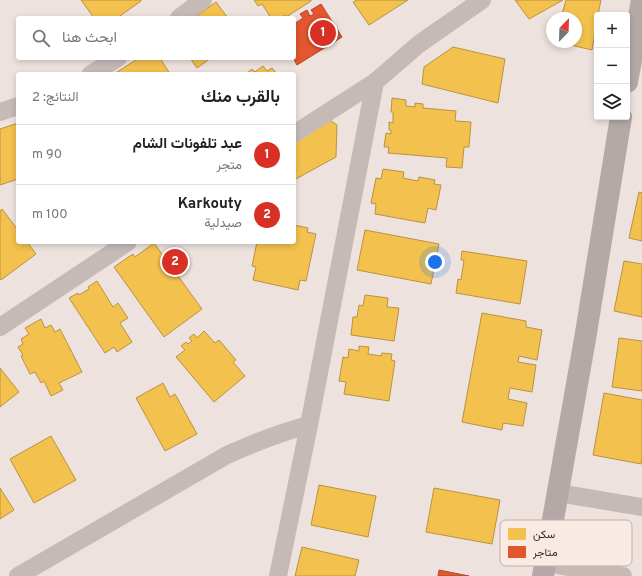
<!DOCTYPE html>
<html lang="ar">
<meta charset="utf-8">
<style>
:root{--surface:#fff;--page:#f6f6f6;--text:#222;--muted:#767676;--line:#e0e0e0;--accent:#d93025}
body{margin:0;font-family:Overpass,Vazirmatn,sans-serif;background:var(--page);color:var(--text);direction:rtl}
.controls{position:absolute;right:12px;top:12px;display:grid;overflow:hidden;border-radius:4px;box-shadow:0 2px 6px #0003}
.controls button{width:36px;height:36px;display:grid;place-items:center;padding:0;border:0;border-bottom:1px solid var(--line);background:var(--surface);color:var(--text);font:20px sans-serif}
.compass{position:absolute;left:546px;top:12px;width:36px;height:36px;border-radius:50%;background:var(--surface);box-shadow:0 2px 6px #0003;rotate:23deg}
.you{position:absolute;left:435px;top:262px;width:14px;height:14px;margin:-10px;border:3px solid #fff;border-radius:50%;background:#1a73e8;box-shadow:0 0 0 6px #1a73e833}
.badge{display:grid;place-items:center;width:26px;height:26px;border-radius:50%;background:var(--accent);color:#fff;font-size:13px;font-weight:700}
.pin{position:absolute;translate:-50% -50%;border:2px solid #fff;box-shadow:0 1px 4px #0006}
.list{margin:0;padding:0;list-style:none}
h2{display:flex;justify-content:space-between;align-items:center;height:52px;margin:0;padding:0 16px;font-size:17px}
h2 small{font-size:13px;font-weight:400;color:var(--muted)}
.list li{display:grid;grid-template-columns:26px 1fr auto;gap:12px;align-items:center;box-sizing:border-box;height:60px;padding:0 16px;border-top:1px solid var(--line)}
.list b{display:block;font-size:15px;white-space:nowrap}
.list p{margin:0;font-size:13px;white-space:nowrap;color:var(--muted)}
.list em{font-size:13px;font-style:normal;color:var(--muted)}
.icon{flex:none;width:22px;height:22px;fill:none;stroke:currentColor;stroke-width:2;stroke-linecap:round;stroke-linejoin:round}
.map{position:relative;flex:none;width:642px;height:576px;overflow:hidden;direction:ltr}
.search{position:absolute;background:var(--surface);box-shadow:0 2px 6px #0003;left:16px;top:16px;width:280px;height:44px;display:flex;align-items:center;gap:10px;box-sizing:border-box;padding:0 14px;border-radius:4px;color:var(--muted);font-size:15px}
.panel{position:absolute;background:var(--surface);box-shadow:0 2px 6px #0003;left:16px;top:72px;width:280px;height:172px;border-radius:4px;direction:rtl}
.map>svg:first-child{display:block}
.homes{fill:#f2c14e;stroke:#ba9242}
.shops{fill:#e4572e;stroke:#b0482c}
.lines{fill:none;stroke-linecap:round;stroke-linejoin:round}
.minor{stroke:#c6bab7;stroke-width:18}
.major{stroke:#b4a9a7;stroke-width:22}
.key{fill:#faeae4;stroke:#bfafab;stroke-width:1}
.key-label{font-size:11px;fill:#362626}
</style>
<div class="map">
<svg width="642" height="576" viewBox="0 0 642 576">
<rect width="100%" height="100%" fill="#ede2de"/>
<g class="homes">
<path d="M 81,0 L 141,0 L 141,1 L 117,18 L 94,18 Z"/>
<path d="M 254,0 L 311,0 L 311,1 L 286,17 L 285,15 L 281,18 L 271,18 L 262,4 L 258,6 Z"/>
<path d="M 357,0 L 408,0 L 369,25 L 353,2 Z"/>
<path d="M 515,0 L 563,0 L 529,19 Z"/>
<path d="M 566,0 L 601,0 L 598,15 L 597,15 L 597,23 L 592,50 L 558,42 L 576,42 L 576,18 L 561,18 Z"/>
<path d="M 216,2 L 228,18 L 194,18 Z"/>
<path d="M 453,47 L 505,59 L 498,103 L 422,84 L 424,67 Z"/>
<path d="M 139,58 L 160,58 L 170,74 L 114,74 Z"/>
<path d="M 190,58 L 211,58 L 197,68 Z"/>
<path d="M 263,66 L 267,71 L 272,68 L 277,74 L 248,74 L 247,73 L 252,69 L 255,72 Z"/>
<path d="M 392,98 L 406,100 L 406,106 L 415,107 L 415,103 L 423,104 L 423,108 L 456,111 L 455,121 L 471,122 L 469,147 L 464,147 L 462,168 L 446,167 L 447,158 L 388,153 L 389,147 L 384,147 L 386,133 L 391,134 L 391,130 L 389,130 L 389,122 L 393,123 L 393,112 L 391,112 Z"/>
<path d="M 327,118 L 337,125 L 336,157 L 294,180 L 294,141 Z"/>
<path d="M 18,123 L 18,179 L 0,185 L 0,129 Z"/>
<path d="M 383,169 L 404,172 L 403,178 L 418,181 L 419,177 L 435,180 L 434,184 L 441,185 L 436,210 L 428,208 L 425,223 L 375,214 L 376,204 L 371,203 L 376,178 L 381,179 Z"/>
<path d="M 639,192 L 642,193 L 642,241 L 629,238 Z"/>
<path d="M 2,209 L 18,230 L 18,242 L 27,242 L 36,254 L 1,280 L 0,278 L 0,211 Z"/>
<path d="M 294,225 L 308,228 L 307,232 L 316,234 L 306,281 L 300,280 L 298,290 L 253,280 L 256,267 L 252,266 L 257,242 L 294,242 Z"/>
<path d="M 365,230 L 439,244 L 431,284 L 357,270 Z"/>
<path d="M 154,243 L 202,309 L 164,337 L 114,267 L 133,254 L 135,257 Z"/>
<path d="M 462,251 L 527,261 L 520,304 L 456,293 L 458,279 L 461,280 L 464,260 L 461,260 Z"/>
<path d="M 624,261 L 642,264 L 642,317 L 614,311 Z"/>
<path d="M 97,281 L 113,307 L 118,303 L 128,318 L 120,323 L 132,342 L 117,352 L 114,347 L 105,353 L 69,298 L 78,293 L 79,295 L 89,289 L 88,287 Z"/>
<path d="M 365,295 L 388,298 L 387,307 L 399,308 L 394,341 L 351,335 L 353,317 L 357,317 L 359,305 L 363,306 Z"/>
<path d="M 482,313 L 526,321 L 526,327 L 542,330 L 537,360 L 519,356 L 518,362 L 536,365 L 532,392 L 510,388 L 508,399 L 527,403 L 523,426 L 503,423 L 502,430 L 462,422 Z"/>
<path d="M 41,319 L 45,328 L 51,325 L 55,332 L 60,329 L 82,372 L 59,383 L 63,390 L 51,396 L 44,381 L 41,383 L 35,372 L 30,374 L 21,356 L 23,355 L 18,347 L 23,344 L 21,339 L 29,334 L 25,328 Z"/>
<path d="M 204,331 L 215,343 L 219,340 L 236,360 L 233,362 L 245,376 L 214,402 L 176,357 L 185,350 L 181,346 L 186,342 L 188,344 L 192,341 L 189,338 L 194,334 L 197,338 Z"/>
<path d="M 619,338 L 642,341 L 642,391 L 612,387 Z"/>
<path d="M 359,346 L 369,347 L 368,354 L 381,356 L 382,353 L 392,354 L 391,360 L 395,361 L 389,401 L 344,394 L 346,382 L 339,381 L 343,357 L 348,358 L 349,349 L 359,351 Z"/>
<path d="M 0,368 L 19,392 L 0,407 Z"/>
<path d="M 163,383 L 170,397 L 175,394 L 197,434 L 165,451 L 136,398 Z"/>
<path d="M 604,393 L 642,400 L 642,458 L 641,464 L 593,455 Z"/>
<path d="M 51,436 L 76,480 L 34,503 L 10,459 Z"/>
<path d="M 319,485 L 376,496 L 368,537 L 311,525 Z"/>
<path d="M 0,488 L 14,510 L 0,519 Z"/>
<path d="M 434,488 L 500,500 L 492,544 L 426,532 Z"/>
<path d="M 302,547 L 359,560 L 355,576 L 295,576 Z"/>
</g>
<g class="shops">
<path d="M 321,4 L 342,37 L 297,65 L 293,58 L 294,58 L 294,24 L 303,18 L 300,14 L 307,10 L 310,16 L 314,14 L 311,10 Z"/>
<path d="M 439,570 L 469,576 L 438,576 Z"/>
</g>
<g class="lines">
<g class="minor">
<path d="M 179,18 L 203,0"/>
<path d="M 91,74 L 118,58"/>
<path d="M 0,112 L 18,106"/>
<path d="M 294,134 L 375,82 L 419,44 L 482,0"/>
<path d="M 0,327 L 128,242"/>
<path d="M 558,493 L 642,507"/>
<path d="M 545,563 L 623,576"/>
<path d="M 18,576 L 227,455 C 254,443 281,432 309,425"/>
<path d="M 278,576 L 309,425 L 375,82"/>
</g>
<g class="major">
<path d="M 627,82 L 642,0"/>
<path d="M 543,576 L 585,339 L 621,117"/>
</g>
</g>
<rect x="500" y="520" width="132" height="46" rx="6" class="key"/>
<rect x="508" y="528" width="18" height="12" fill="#f2c14e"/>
<rect x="508" y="546" width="18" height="12" fill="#e4572e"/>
<g class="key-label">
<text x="533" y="538">سكن</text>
<text x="533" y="556">متاجر</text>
</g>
</svg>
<div class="controls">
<button>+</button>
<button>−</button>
<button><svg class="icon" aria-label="layers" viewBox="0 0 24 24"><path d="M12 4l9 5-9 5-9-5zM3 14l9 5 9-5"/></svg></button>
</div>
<svg class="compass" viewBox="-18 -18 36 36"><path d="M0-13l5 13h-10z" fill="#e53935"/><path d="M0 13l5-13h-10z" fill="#767676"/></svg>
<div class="you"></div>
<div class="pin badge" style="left:323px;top:33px">1</div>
<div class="pin badge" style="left:175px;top:262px">2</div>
<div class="search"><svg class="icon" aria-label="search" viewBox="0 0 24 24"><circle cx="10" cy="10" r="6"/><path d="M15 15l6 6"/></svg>ابحث هنا</div>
<section class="panel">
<h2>بالقرب منك<small>النتائج: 2</small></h2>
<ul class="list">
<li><span class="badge">1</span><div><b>عبد تلفونات الشام</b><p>متجر</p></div><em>90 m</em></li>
<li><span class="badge">2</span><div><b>Karkouty</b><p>صيدلية</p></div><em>100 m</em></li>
</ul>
</section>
</div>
